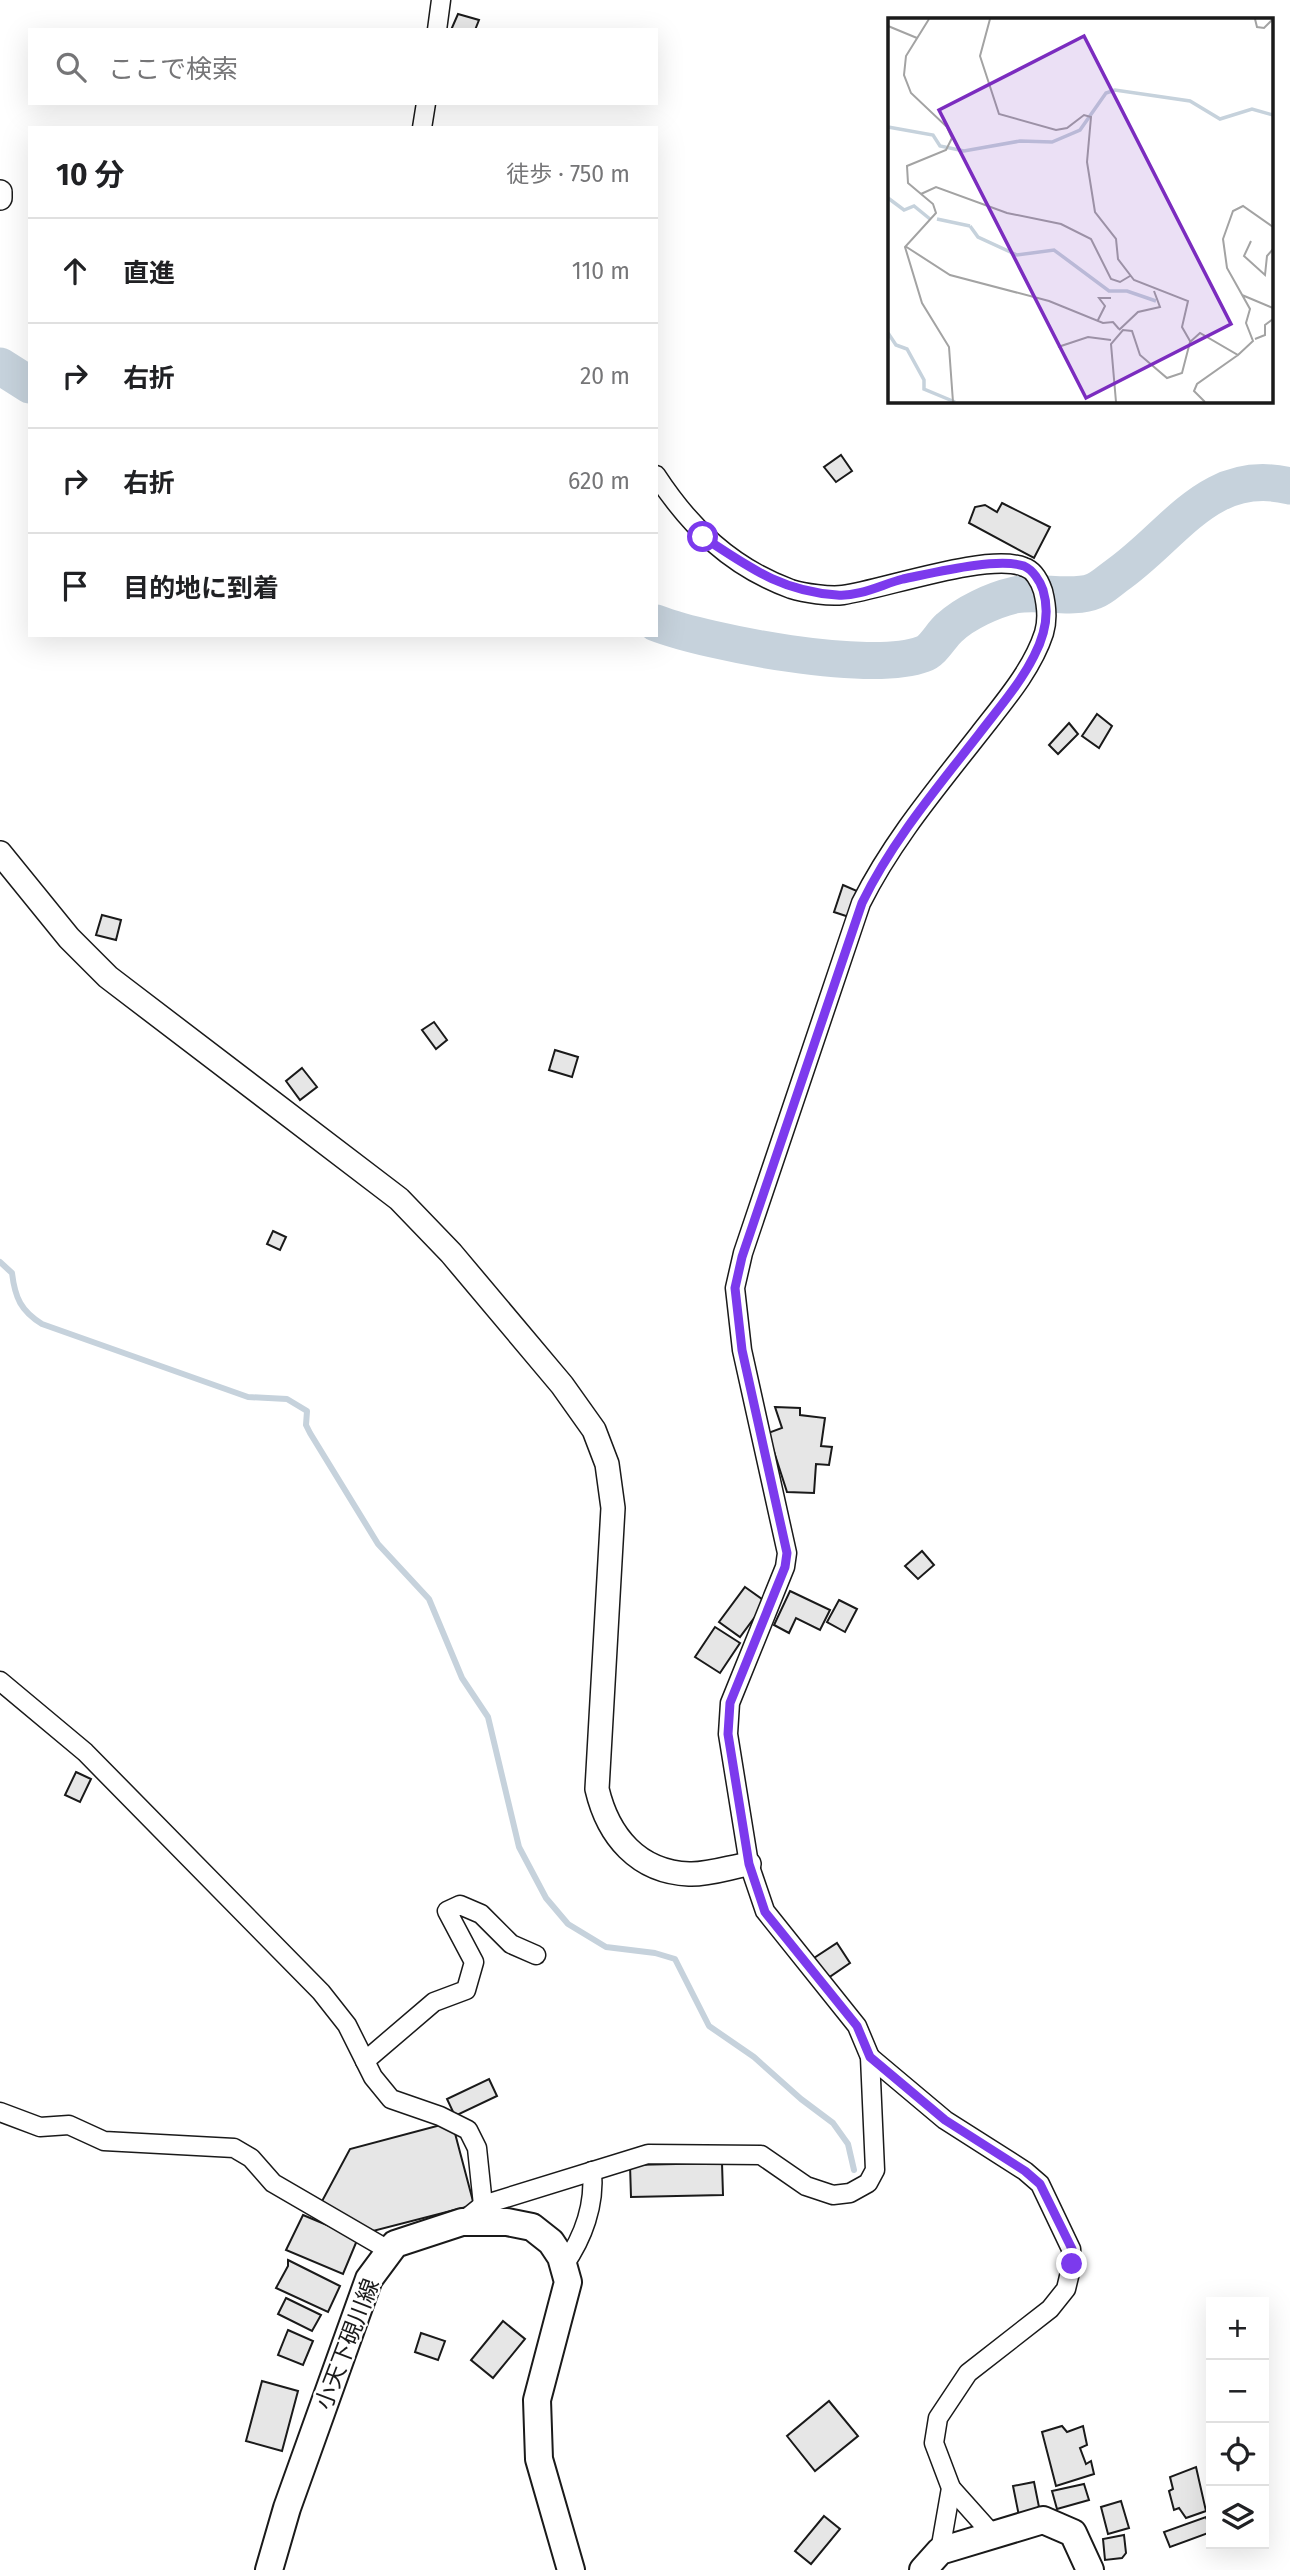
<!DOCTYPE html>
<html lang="ja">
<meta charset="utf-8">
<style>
:root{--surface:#fff;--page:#f6f6f6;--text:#202124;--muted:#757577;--line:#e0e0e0}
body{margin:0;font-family:"Fira Sans","Noto Sans JP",sans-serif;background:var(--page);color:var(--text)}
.controls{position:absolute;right:21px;bottom:21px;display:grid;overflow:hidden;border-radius:0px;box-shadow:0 7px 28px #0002}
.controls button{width:63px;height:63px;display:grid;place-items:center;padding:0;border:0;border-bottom:2px solid var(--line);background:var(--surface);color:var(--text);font:35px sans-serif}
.stop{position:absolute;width:21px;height:21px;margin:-16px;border:5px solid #7c3aed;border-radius:50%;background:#fff}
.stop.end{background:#7c3aed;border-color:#fff;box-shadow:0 2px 7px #0008}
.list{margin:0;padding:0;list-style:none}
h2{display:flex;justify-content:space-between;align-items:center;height:91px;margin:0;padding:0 28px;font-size:30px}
h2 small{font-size:23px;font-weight:400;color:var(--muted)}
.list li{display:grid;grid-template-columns:46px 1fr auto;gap:21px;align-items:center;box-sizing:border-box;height:105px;padding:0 28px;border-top:2px solid var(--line)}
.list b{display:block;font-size:26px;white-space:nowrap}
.list em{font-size:23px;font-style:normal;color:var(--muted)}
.icon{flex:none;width:38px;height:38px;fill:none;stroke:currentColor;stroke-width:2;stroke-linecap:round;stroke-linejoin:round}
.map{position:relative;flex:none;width:1290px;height:2570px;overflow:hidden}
.search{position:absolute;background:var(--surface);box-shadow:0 7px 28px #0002;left:28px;top:28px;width:630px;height:77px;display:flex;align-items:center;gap:18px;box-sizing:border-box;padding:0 24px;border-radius:0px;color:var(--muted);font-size:26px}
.panel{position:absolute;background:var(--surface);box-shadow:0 7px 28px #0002;left:28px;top:126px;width:630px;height:511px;border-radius:0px}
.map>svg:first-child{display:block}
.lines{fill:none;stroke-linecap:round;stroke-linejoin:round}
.stream{stroke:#c6d2dc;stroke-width:6}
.river{stroke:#c6d2dc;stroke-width:37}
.building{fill:#e6e6e6;stroke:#1a1a1a;stroke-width:2}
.minor-casing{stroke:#1a1a1a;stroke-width:21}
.tertiary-casing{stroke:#1a1a1a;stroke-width:26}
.secondary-casing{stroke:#1a1a1a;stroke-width:30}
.minor{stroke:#fff;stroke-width:18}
.tertiary{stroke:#fff;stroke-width:23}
.secondary{stroke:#fff;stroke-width:26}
.route{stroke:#7c3aed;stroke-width:9}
.labels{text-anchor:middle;stroke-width:5;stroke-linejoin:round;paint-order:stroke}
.street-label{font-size:23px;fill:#1a1a1a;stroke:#fff}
.inset-river{fill:none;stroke:#c6d2dc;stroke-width:3.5}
.inset-road{fill:none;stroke:#a3a3a3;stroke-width:2}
.view{fill:#7b2cbf;fill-opacity:0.15;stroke:#7b2cbf;stroke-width:3.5}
.inset-edge{fill:none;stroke:#1a1a1a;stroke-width:3.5}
</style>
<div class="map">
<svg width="1290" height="2570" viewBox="0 0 1290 2570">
<rect width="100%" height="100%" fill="#fff"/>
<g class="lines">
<path class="stream" d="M 0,1262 L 12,1273 C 15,1298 21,1311 42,1324 L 248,1397 L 287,1399 L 307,1411 L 306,1425 L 310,1433 L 378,1544 L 429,1599 L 462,1678 L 488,1717 L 519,1847 L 546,1898 L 568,1924 L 606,1947 L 655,1953 L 675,1959 L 709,2026 L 754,2057 L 801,2099 L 833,2123 L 848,2144 L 854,2170"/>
<g class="river">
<path d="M 0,366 L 30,385"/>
<path d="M 656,623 C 708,643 871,674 923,654 C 933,651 941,635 949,628 C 965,613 993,600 1015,595 C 1037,590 1074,600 1094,591 C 1102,588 1109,581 1116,576 C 1174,536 1209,466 1290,486"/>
</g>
</g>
<g class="building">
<path d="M 458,14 L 479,20 L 475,30 L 451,30 Z"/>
<path d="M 841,455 L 852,471 L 836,482 L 824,467 Z"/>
<path d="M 1002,503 L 1050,527 L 1034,558 L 969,523 L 975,507 L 985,505 L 997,512 Z"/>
<path d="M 1097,714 L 1112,726 L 1099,748 L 1082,736 Z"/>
<path d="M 1069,723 L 1078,734 L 1058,754 L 1049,745 Z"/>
<path d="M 843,885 L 857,891 L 849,917 L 834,912 Z"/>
<path d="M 102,915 L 121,920 L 116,940 L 96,935 Z"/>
<path d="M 434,1022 L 447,1040 L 436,1049 L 422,1030 Z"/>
<path d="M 555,1050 L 578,1057 L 572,1077 L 549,1070 Z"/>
<path d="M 302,1068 L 317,1087 L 300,1100 L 286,1081 Z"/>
<path d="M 273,1231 L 286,1237 L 280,1250 L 267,1244 Z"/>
<path d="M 775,1407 L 800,1408 L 800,1415 L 825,1418 L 821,1446 L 832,1447 L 829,1465 L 816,1464 L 814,1493 L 787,1492 L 768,1433 L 782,1428 Z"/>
<path d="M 922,1551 L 934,1565 L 918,1579 L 905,1566 Z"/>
<path d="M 745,1587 L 766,1602 L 740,1637 L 719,1622 Z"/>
<path d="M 790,1591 L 830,1610 L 820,1630 L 796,1618 L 789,1633 L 774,1625 Z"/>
<path d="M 839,1600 L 857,1609 L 845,1632 L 827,1622 Z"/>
<path d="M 715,1627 L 740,1643 L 720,1673 L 695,1657 Z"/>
<path d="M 76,1772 L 91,1779 L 80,1802 L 65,1795 Z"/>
<path d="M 837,1943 L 850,1963 L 828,1978 L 814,1958 Z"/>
<path d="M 489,2079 L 497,2096 L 455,2116 L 447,2099 Z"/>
<path d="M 452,2122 L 474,2205 L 373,2231 L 321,2203 L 350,2149 Z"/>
<path d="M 722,2163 L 723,2195 L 631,2197 L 630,2165 Z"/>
<path d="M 303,2215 L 358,2238 L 343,2274 L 286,2250 Z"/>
<path d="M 288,2260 L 340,2286 L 328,2312 L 276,2288 L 288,2266 Z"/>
<path d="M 286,2298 L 321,2315 L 312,2331 L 278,2314 Z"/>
<path d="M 503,2321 L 525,2339 L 493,2378 L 471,2360 Z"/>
<path d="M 288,2330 L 313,2341 L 303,2365 L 278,2355 Z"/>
<path d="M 421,2333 L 445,2341 L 438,2360 L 415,2352 Z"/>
<path d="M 262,2381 L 298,2391 L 282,2451 L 246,2441 Z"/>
<path d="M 829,2401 L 858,2436 L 815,2471 L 787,2436 Z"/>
<path d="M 1062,2426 L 1067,2432 L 1083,2426 L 1087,2445 L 1080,2448 L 1086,2464 L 1091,2461 L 1094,2474 L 1056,2486 L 1042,2432 Z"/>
<path d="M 1196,2467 L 1206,2511 L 1186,2518 L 1179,2508 L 1174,2510 L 1169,2491 L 1173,2489 L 1170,2477 Z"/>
<path d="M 1034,2482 L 1040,2512 L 1019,2516 L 1013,2486 Z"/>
<path d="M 1084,2484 L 1089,2500 L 1057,2509 L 1052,2491 Z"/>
<path d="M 1121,2501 L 1129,2528 L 1108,2534 L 1101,2507 Z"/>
<path d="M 824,2516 L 840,2529 L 811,2564 L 795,2551 Z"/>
<path d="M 1206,2517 L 1211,2532 L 1170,2547 L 1164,2532 Z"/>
<path d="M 1124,2535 L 1126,2553 L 1122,2558 L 1105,2560 L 1103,2539 Z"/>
</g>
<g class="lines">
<defs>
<g id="minor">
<path d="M 437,30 L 441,0"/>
<path d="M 422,128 L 426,103"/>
<path d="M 0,1681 L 85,1752 L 321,1992 L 347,2025 L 373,2077 L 391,2099 L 440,2116 L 468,2130 L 477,2148 L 483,2205"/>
<path d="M 870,2057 L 945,2120 L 1025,2171 L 1040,2184 L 1071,2249 L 1072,2264 L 1066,2289 L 1050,2309 L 968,2373 L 938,2418 L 934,2443 L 951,2488 L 940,2551"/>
<path d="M 365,2061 L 434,2002 L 466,1990 L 474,1962 L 447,1911 L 460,1905 L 481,1914 L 511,1944 L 536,1955"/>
<path d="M 0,2112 L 40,2127 L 69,2125 L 104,2141 L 234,2148 L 251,2158 L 273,2183 L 390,2251"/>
<path d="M 462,2222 L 483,2205 L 648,2154 L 761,2155 L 806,2186 L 833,2195 L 850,2193 L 868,2183 L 875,2170 L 870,2057 L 857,2026 L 765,1911 L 749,1864 L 728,1734 L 730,1703 L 785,1567 L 787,1553 L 742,1350 L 735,1288 L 743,1253 L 861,903 C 892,841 936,789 979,734 C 1003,703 1032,670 1044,633 C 1048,620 1046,603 1043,591 C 1040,582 1034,570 1024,567 C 989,552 884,589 843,595 C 830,597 804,593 791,589 C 731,567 690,527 656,475"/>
<path d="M 564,2265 C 583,2238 595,2205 592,2171"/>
<path d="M 951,2488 L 993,2535"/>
</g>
<g id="tertiary">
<path d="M 0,192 L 0,198"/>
<path d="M 0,853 L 69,938 L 108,977 L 399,1199 L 451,1253 L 562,1385 L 594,1430 L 607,1464 L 613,1508 L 597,1789 C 608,1836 638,1872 689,1874 C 708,1875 730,1867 749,1864"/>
</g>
<g id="secondary">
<path d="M 269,2570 L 287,2508 L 369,2279 L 395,2244 L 462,2222 L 507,2222 L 532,2227 L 551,2242 L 561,2257 L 568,2282 L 537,2400 L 539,2459 L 571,2570"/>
<path d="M 923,2570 L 940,2551 L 1043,2520 L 1073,2533 L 1090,2570"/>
</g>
</defs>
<use href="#minor" class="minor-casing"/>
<use href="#tertiary" class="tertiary-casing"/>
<use href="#secondary" class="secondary-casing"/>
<use href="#minor" class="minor"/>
<use href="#tertiary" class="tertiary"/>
<use href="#secondary" class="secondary"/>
</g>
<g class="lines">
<path class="route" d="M 703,537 C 749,567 780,591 837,595 C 859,597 883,584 903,579 C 933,573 997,557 1024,566 C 1033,570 1040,581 1043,590 C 1050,613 1045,635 1034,656 C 1020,684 998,709 979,734 C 937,788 892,841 862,903 L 742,1257 L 735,1288 L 742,1350 L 787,1553 L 785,1567 L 730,1703 L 728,1734 L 749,1864 L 765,1912 L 857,2026 L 870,2057 L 945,2120 L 1025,2171 L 1040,2184 L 1072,2249 L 1072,2264"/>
</g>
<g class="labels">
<g class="street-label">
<text transform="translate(347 2344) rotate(-69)" y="8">小天下硯川線</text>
</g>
</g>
<g transform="translate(888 18)">
<rect width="385" height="385" fill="#fff"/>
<path class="inset-river" d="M 0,109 L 45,117 L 52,128 L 76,133 L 132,123 L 164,124 L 192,112 L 218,75 L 227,72 L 302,83 L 332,101 L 364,91 L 385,97M 0,180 L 16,192 L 26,188 L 42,201M 49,201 L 82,208M 82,208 L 90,219 L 129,237 L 166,232 L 221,273 L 239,273 L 268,283M 0,315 L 8,327 L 19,331 L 36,362 L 36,371 L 67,384"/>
<path class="inset-road" d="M 41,1 L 18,38 L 16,57 L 23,75 L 59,109 L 64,120 L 58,132 L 19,148 L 20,165 L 45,186 L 48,195 L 17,229 L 34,285 L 61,329 L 65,384M 102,1 L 92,38 L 111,96 L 168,112 L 179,110 L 196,97 L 203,99 L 199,144 L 207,194 L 228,221 L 230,241 L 246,262 L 300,283 L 294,309 L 302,323M 367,1 L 369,9 L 376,10 L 385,1M 0,8 L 29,20M 33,176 L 48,169 L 119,195 L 173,206 L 203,221 L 223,261 L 232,264 L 242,258M 363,223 L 356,238 L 377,257 L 379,238 L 385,231M 17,228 L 62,257 L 161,283 L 215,305 L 225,304 L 231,311M 354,277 L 385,290M 210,302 L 217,288 L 211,280 L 223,280M 231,312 L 250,294 L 272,289 L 266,273M 367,321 L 377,317 L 377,307 L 385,301M 170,329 L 200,319 L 223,322M 228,384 L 223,326 L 235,312 L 244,313 L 252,337 L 279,360 L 294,355 L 302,324 L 312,315 L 350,337 L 365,323 L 358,305 L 362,291 L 339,250 L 335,221 L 345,193 L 355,188 L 385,209M 317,384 L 306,373 L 309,366 L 350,337"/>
<path class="view" d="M 196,18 L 343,306 L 198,380 L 51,92 Z"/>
<rect width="385" height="385" class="inset-edge"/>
</g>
</svg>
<div class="controls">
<button>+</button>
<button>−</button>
<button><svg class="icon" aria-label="locate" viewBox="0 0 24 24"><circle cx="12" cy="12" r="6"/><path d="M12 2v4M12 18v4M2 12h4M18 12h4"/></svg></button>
<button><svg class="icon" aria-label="layers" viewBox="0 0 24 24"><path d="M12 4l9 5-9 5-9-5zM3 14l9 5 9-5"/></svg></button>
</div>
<div class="stop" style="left:703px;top:537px"></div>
<div class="stop end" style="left:1072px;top:2264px"></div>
<div class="search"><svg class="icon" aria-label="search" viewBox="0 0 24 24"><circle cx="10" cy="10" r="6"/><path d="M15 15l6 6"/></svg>ここで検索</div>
<section class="panel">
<h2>10 分<small>徒歩 · 750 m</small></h2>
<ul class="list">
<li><svg class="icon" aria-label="ahead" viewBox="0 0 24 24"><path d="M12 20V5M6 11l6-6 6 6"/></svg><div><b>直進</b></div><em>110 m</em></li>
<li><svg class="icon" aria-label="right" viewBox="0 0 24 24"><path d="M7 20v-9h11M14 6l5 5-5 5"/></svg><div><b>右折</b></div><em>20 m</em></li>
<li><svg class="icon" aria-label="right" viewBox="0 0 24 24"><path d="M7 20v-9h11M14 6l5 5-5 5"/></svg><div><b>右折</b></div><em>620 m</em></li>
<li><svg class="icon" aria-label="arrive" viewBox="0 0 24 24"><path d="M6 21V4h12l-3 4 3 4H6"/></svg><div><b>目的地に到着</b></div></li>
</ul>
</section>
</div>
